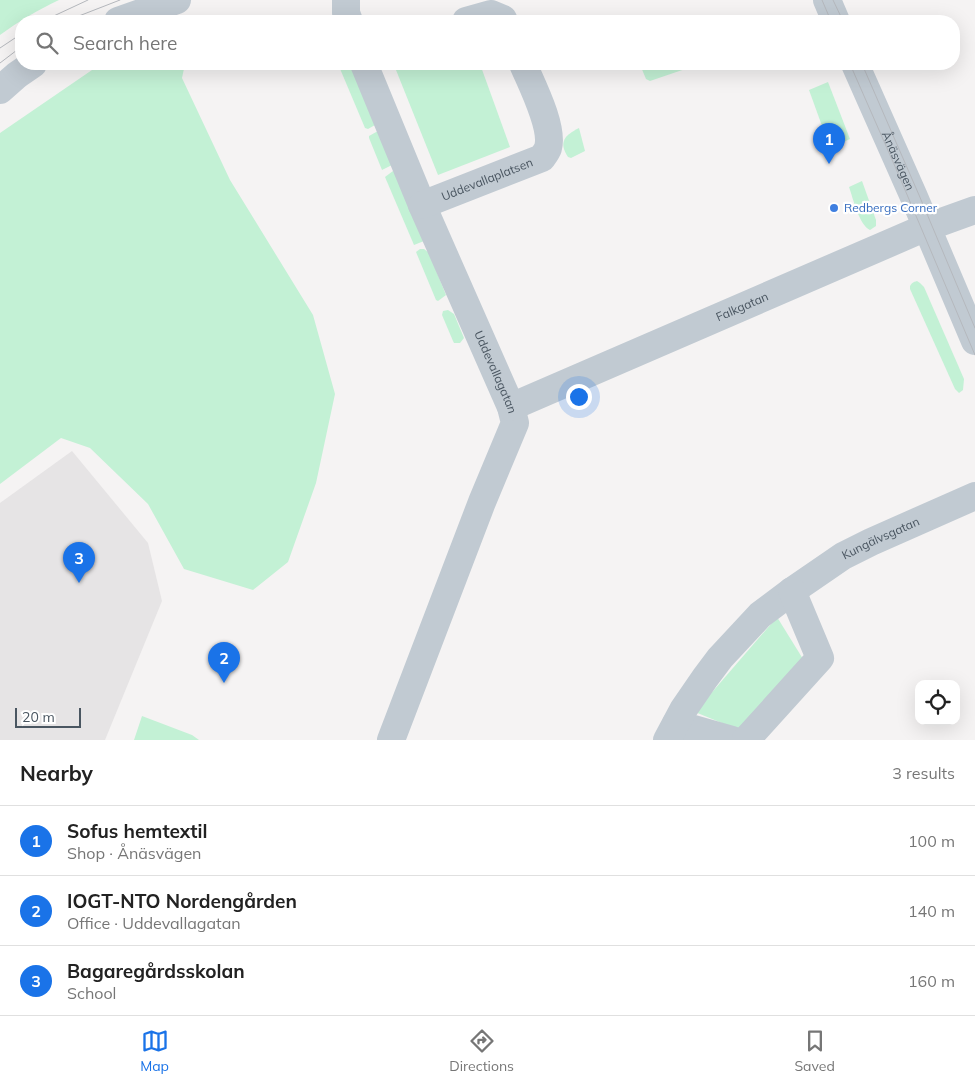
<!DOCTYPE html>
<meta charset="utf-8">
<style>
:root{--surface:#fff;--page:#f2f2f2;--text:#222;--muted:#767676;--line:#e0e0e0;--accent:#1a73e8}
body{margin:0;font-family:Mulish,sans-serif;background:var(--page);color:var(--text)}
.controls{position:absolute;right:15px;bottom:15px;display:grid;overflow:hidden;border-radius:10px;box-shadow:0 5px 20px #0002}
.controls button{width:45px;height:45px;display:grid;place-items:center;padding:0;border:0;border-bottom:1px solid var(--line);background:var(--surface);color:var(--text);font:25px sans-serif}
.scale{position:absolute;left:15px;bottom:12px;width:66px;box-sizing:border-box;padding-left:5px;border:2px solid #4a5661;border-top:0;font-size:14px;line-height:18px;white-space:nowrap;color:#4a5661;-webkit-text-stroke:4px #fff;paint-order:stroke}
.you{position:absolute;left:578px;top:396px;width:18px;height:18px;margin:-12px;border:4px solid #fff;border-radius:50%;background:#1a73e8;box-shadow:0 0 0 8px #1a73e833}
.badge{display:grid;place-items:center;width:32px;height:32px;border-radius:50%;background:var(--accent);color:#fff;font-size:16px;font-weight:700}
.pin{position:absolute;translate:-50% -41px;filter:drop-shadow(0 1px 2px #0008)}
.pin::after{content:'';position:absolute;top:26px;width:18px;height:15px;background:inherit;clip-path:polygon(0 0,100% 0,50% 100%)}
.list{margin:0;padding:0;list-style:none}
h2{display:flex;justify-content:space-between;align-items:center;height:65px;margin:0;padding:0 20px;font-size:21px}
h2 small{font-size:16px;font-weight:400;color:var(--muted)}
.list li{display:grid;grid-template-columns:32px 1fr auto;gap:15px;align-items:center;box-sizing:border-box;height:70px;padding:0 20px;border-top:1px solid var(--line)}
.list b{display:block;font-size:19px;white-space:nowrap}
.list p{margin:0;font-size:16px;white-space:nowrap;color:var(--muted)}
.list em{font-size:16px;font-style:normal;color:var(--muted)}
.icon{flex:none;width:28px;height:28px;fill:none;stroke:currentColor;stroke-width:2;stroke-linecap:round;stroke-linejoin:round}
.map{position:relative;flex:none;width:975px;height:740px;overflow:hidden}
.search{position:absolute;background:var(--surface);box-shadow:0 5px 20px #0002;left:15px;right:15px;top:15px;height:55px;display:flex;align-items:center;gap:12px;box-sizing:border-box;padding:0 18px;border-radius:20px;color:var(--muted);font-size:19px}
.sheet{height:275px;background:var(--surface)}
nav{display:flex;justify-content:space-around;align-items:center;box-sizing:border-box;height:70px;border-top:1px solid var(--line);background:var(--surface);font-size:14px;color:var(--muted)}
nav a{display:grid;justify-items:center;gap:2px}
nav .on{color:var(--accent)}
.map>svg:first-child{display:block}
.education{fill:#e6e4e5}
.green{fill:#c3f1d5}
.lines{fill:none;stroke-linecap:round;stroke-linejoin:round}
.minor{stroke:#c1cad2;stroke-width:28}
.tram{stroke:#b5b8bd;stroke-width:1}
.shop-dot{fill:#3f7fe0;stroke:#fff;stroke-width:2}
.labels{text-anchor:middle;stroke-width:4.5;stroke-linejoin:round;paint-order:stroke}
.street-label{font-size:12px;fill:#4a5661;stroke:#fff}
.shop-label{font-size:12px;fill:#366cbe;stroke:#fff;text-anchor:start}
</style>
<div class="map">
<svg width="975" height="740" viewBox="0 0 975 740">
<rect width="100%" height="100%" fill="#f5f3f3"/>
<path class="education" d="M 72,451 L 148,543 L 162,601 L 105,740 L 0,740 L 0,503 Z"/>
<g class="green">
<path d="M 0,0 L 59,0 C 38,10 19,21 0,35 Z"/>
<path d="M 107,64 L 185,64 L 182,78 L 230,180 L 313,315 L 335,394 L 316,483 L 288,562 L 253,590 L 184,569 L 148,504 L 90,448 L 61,438 L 0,484 L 0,133 L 92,70 Z"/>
<path d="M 338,64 L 351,64 L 375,125 L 368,129 L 365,128 Z"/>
<path d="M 399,64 L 480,64 L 510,147 L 438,175 L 394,65 Z"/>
<path d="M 643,64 L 700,64 L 650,81 L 646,79 L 641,67 Z"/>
<path d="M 828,82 L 850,139 L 830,148 L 809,90 Z"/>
<path d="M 579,128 L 585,151 L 571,158 L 568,157 C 558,142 565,135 579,128 Z"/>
<path d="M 378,131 L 392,165 L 382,170 L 369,138 L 369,136 Z"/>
<path d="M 393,171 L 395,172 L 424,241 L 414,245 L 385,177 Z"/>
<path d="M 862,181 L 876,220 L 876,226 L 870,230 C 859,225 853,198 849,187 Z"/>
<path d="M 420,249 L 424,249 L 429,253 L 446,295 L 438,301 L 436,300 L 416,252 Z"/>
<path d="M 917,281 L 920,283 L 924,287 L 964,379 L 963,390 L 959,393 L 955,389 L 910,289 L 910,286 C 912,283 913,282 917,281 Z"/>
<path d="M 448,310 L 454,314 L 464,338 L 460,343 L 454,343 L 453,341 L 442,315 L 443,311 Z"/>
<path d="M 777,617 L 803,659 L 739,730 L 695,712 Z"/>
<path d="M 142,716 L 192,735 L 199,740 L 134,740 Z"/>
</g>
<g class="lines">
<g class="minor">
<path d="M 346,0 L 346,13 L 349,21"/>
<path d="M 827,0 L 836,21"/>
<path d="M 118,21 L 177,0"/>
<path d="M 466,21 L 491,14 L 503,19 L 504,21"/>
<path id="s1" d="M 364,64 L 422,205 L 511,407 L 515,423 L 482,502 L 391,740"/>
<path id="s2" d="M 855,64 L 914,197 L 975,341"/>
<path d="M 0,90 L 17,75 L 33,64"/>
<path id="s3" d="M 422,205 L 542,158 C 544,155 547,151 548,148 C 554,127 531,83 523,64"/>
<path id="s4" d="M 511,407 L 922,229 L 975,210"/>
<path d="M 676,724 L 732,740"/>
<path id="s5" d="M 667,740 L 683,710 L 705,678 L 720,658 L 760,615 L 792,591 L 843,556 L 871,542 L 975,496"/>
<path d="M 746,740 L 820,658 L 792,591"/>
</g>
<g class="tram">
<path d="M 822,0 L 831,21"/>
<path d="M 833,0 L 843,21"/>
<path d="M 43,21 L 88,0"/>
<path d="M 66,21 L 120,0"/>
<path d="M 0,48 L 21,34"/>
<path d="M 0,63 L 21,47"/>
<path d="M 850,64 L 897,171 L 975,355"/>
<path d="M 862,64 L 919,195 L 975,328"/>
</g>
</g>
<circle class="shop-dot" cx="834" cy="208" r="5"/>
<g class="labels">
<g class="street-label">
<text dy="4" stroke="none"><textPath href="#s2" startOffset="106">Ånäsvägen</textPath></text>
<text dy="4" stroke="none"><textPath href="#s3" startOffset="70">Uddevallaplatsen</textPath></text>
<text dy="4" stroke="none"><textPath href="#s4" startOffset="252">Falkgatan</textPath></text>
<text dy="4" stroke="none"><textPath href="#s1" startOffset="335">Uddevallagatan</textPath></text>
<text dy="4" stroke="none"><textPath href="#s5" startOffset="300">Kungälvsgatan</textPath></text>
</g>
<g class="shop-label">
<text x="844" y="212">Redbergs Corner</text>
</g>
</g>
</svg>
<div class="controls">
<button><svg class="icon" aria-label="locate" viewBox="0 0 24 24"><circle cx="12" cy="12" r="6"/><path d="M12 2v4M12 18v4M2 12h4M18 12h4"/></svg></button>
</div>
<div class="scale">20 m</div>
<div class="you"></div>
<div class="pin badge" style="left:829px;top:164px">1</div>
<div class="pin badge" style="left:224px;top:683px">2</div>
<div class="pin badge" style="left:79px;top:583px">3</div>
<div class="search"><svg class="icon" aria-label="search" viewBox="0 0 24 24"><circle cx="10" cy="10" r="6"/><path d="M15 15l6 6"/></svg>Search here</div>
</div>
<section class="sheet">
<h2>Nearby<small>3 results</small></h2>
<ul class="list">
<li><span class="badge">1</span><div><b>Sofus hemtextil</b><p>Shop · Ånäsvägen</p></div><em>100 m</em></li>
<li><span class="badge">2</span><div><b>IOGT-NTO Nordengården</b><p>Office · Uddevallagatan</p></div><em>140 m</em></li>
<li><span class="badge">3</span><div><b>Bagaregårdsskolan</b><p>School</p></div><em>160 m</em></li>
</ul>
</section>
<nav>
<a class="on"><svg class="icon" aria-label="map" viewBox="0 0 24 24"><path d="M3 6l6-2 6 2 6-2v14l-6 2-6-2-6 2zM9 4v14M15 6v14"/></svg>Map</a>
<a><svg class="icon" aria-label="directions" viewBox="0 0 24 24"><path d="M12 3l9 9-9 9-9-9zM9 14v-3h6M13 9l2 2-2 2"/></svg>Directions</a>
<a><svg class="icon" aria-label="saved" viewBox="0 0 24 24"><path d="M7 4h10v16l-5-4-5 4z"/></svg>Saved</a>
</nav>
